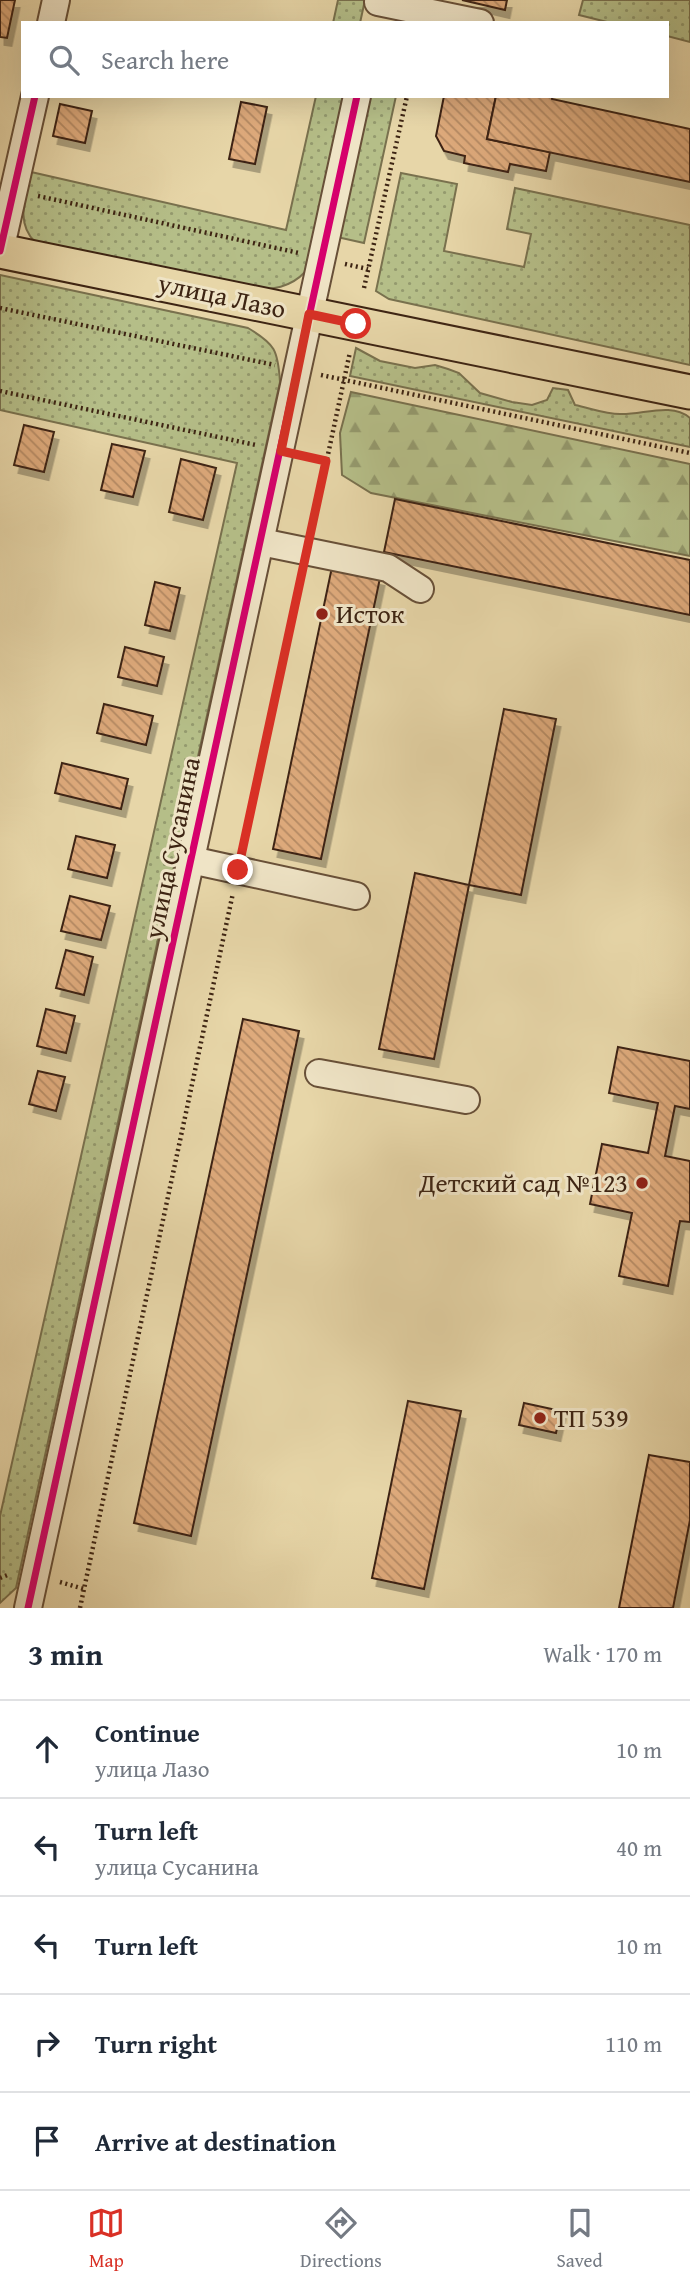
<!DOCTYPE html>
<meta charset="utf-8">
<style>
:root{--surface:#fff;--page:#f6f6f7;--text:#1f2937;--muted:#747a83;--line:#e0e1e3;--accent:#d93025}
body{margin:0;font-family:"Gentium Book Plus",serif;background:var(--page);color:var(--text)}
.stop{position:absolute;width:21px;height:21px;margin:-16px;border:5px solid #d93025;border-radius:50%;background:#fff}
.stop.end{background:#d93025;border-color:#fff;box-shadow:0 2px 7px #0008}
.list{margin:0;padding:0;list-style:none}
h2{display:flex;justify-content:space-between;align-items:center;height:91px;margin:0;padding:0 28px;font-size:30px}
h2 small{font-size:23px;font-weight:400;color:var(--muted)}
.list li{display:grid;grid-template-columns:46px 1fr auto;gap:21px;align-items:center;box-sizing:border-box;height:98px;padding:0 28px;border-top:2px solid var(--line)}
.list b{display:block;font-size:26px;white-space:nowrap}
.list p{margin:0;font-size:23px;white-space:nowrap;color:var(--muted)}
.list em{font-size:23px;font-style:normal;color:var(--muted)}
.icon{flex:none;width:38px;height:38px;fill:none;stroke:currentColor;stroke-width:2;stroke-linecap:round;stroke-linejoin:round}
.map{position:relative;flex:none;width:690px;height:1608px;overflow:hidden}
.search{position:absolute;background:var(--surface);box-shadow:0 7px 28px #0002;left:21px;right:21px;top:21px;height:77px;display:flex;align-items:center;gap:18px;box-sizing:border-box;padding:0 24px;border-radius:0px;color:var(--muted);font-size:26px}
.sheet{height:581px;background:var(--surface)}
nav{display:flex;justify-content:space-around;align-items:center;box-sizing:border-box;height:98px;border-top:2px solid var(--line);background:var(--surface);font-size:19px;color:var(--muted)}
nav a{display:grid;justify-items:center;gap:4px}
nav .on{color:var(--accent)}
.map>svg:first-child{display:block}
.grass{fill:url(#grass-dots);stroke:#79714e;stroke-width:2}
.forest{fill:url(#forest-firs);stroke:#79714e;stroke-width:2}
.building{fill:url(#building-back-hatch);stroke:#3d2413;stroke-width:2;filter:url(#shadow)}
.lines{fill:none;stroke-linecap:round;stroke-linejoin:round}
.minor-casing{stroke:#685038;stroke-width:30}
.major-casing{stroke:#3d2413;stroke-width:37}
.path{stroke:#3d2413;stroke-width:4.5;stroke-dasharray:2 3.5;stroke-linecap:butt}
.minor{stroke:#efe4c6;stroke-width:26}
.major{stroke:#e7d6a8;stroke-width:33}
.cycleway-casing{stroke:#efe4c6;stroke-width:11}
.cycleway{stroke:#d6006c;stroke-width:7}
.route{stroke:#d93025;stroke-width:9}
.poi-dot{fill:#8f2418;stroke:#efe4c6;stroke-width:2.5}
.labels{text-anchor:middle;stroke-width:6;stroke-linejoin:round;paint-order:stroke}
.street-label{font-size:26px;fill:#3d2413;stroke:#efe4c6}
.poi-label{font-size:26px;fill:#3d2413;stroke:#efe4c6;text-anchor:start}
</style>
<div class="map">
<svg width="690" height="1608" viewBox="0 0 690 1608">
<defs>
<pattern id="grass-dots" width="8" height="8" patternUnits="userSpaceOnUse" patternTransform="scale(1.75)"><rect width="8" height="8" fill="#b5be88"/><path d="M2 2h.1M6 6h.1" fill="none" stroke="#949a6e" stroke-width="1.8" stroke-linecap="round"/></pattern>
<pattern id="forest-firs" width="22" height="20" patternUnits="userSpaceOnUse" patternTransform="scale(1.75)"><rect width="22" height="20" fill="#b5be88"/><path d="M5 1l3.5 6h-7zM16 11l3.5 6h-7z" fill="#949a6e"/></pattern>
<pattern id="building-back-hatch" width="6" height="6" patternUnits="userSpaceOnUse" patternTransform="scale(1.75)"><rect width="6" height="6" fill="#deaa7b"/><path d="M-1 5l2 2M0 0l6 6M5-1l2 2" fill="none" stroke="#b58a64"/></pattern>
<filter id="shadow"><feDropShadow dx="4.5" dy="8" stdDeviation="0" flood-color="#0004"/></filter>
</defs>
<rect width="100%" height="100%" fill="#e7d6a8"/>
<filter id="stains"><feTurbulence type="fractalNoise" baseFrequency=".00286" numOctaves="4"/><feColorMatrix values="0 0 0 0 .2 0 0 0 0 .09 0 0 0 0 .02 0 0 0 .5 -.17"/></filter>
<radialGradient id="worn" r=".72"><stop offset=".6" stop-color="#630" stop-opacity="0"/><stop offset="1" stop-color="#630" stop-opacity=".3"/></radialGradient>
<g class="grass">
<path d="M 338,0 L 365,0 L 360,23 L 333,23 Z"/>
<path d="M 583,0 L 690,0 L 690,42 L 667,36 L 667,23 L 611,23 L 579,15 Z"/>
<path d="M 316,96 L 344,96 L 305,272 C 289,289 271,289 250,290 L 35,242 C 15,222 26,197 31,172 L 286,230 Z"/>
<path d="M 368,96 L 396,96 L 364,243 L 337,237 Z"/>
<path d="M 401,173 L 457,184 L 444,251 L 524,267 L 531,234 L 507,229 L 515,188 L 690,225 L 690,365 L 389,299 L 376,291 Z"/>
<path d="M 0,275 L 248,328 C 275,344 278,350 280,382 L 16,1588 L 0,1603 L 0,1516 L 237,463 L 0,410 Z"/>
<path d="M 356,348 L 380,361 L 415,368 L 435,365 L 448,369 L 459,373 L 480,393 L 512,402 L 532,405 L 547,400 L 553,388 L 568,390 L 575,405 C 590,408 605,414 620,414 C 643,415 671,402 690,418 L 690,447 L 350,376 Z"/>
</g>
<path class="forest" d="M 351,392 L 690,464 L 690,556 L 371,493 L 342,475 L 340,433 Z"/>
<g class="building">
<path d="M 0,0 L 15,0 L 7,38 L 0,37 Z"/>
<path d="M 462,0 L 507,0 L 505,10 Z"/>
<path d="M 444,96 L 496,96 L 487,139 L 550,152 L 546,171 L 510,164 L 508,172 L 464,163 L 465,156 L 444,151 L 436,136 Z"/>
<path d="M 496,96 L 552,96 L 552,99 L 690,129 L 690,182 L 487,139 Z"/>
<path d="M 241,102 L 267,107 L 255,164 L 229,159 Z"/>
<path d="M 60,104 L 92,111 L 85,143 L 53,136 Z"/>
<path d="M 24,425 L 54,432 L 44,472 L 14,465 Z"/>
<path d="M 112,444 L 145,451 L 133,497 L 101,490 Z"/>
<path d="M 181,459 L 216,468 L 203,520 L 169,512 Z"/>
<path d="M 395,499 L 690,560 L 690,615 L 384,552 Z"/>
<path d="M 332,567 L 380,578 L 321,859 L 273,849 Z"/>
<path d="M 155,582 L 180,588 L 170,631 L 145,625 Z"/>
<path d="M 125,647 L 164,657 L 157,686 L 118,677 Z"/>
<path d="M 104,704 L 153,716 L 146,745 L 97,733 Z"/>
<path d="M 504,709 L 556,719 L 521,895 L 469,885 Z"/>
<path d="M 62,763 L 128,779 L 121,809 L 55,793 Z"/>
<path d="M 76,836 L 115,845 L 107,878 L 68,869 Z"/>
<path d="M 415,873 L 469,885 L 434,1059 L 379,1049 Z"/>
<path d="M 70,896 L 110,906 L 101,940 L 61,931 Z"/>
<path d="M 66,950 L 93,957 L 84,995 L 56,988 Z"/>
<path d="M 46,1009 L 75,1016 L 66,1053 L 37,1046 Z"/>
<path d="M 243,1019 L 299,1031 L 191,1536 L 134,1523 Z"/>
<path d="M 618,1047 L 690,1061 L 690,1109 L 675,1106 L 665,1156 L 690,1161 L 690,1222 L 680,1221 L 668,1286 L 619,1276 L 632,1213 L 590,1204 L 602,1144 L 648,1153 L 658,1103 L 609,1093 Z"/>
<path d="M 38,1071 L 65,1077 L 56,1111 L 29,1104 Z"/>
<path d="M 408,1401 L 461,1411 L 424,1589 L 372,1578 Z"/>
<path d="M 524,1403 L 561,1411 L 556,1433 L 519,1425 Z"/>
<path d="M 649,1455 L 690,1462 L 690,1520 L 673,1608 L 619,1608 Z"/>
</g>
<g class="lines">
<defs>
<g id="minor">
<path d="M 378,2 L 480,23"/>
<path d="M 51,23 L 56,0"/>
<path d="M 0,251 L 35,96"/>
<path d="M 261,542 L 388,568 L 420,589"/>
<path d="M 191,860 L 356,896"/>
<path d="M 319,1073 L 466,1100"/>
<path d="M 28,1608 L 357,96"/>
</g>
<path id="major" d="M 0,251 L 690,392"/>
</defs>
<use href="#minor" class="minor-casing"/>
<use href="#major" class="major-casing"/>
<g class="path">
<path d="M 38,196 L 299,253"/>
<path d="M 345,264 L 368,269"/>
<path d="M 364,288 L 407,96"/>
<path d="M 0,308 L 275,365"/>
<path d="M 321,375 L 690,453"/>
<path d="M 0,391 L 256,445"/>
<path d="M 302,455 L 326,461"/>
<path d="M 312,529 L 350,352"/>
<path d="M 243,847 L 302,575"/>
<path d="M 0,1578 L 10,1574"/>
<path d="M 60,1582 L 84,1589 L 233,893"/>
<path d="M 80,1608 L 84,1589"/>
</g>
<use href="#minor" class="minor"/>
<use href="#major" class="major"/>
<defs>
<g id="cycleway">
<path d="M 0,251 L 35,96"/>
<path d="M 28,1608 L 357,96"/>
</g>
</defs>
<use href="#cycleway" class="cycleway-casing"/>
<use href="#cycleway" class="cycleway"/>
</g>
<g class="lines">
<path class="route" d="M 238,870 L 326,461 L 281,451 L 309,314 L 356,324"/>
</g>
<g class="poi-dot">
<circle cx="322" cy="614" r="7"/>
<circle cx="642" cy="1183" r="7"/>
<circle cx="540" cy="1418" r="7"/>
</g>
<g class="labels">
<g class="street-label">
<text transform="translate(222 296) rotate(12)" y="9">улица Лазо</text>
<text transform="translate(172 848) rotate(-78)" y="9">улица Сусанина</text>
</g>
<g class="poi-label">
<text x="336" y="623">Исток</text>
<text x="628" y="1192" text-anchor="end">Детский сад №123</text>
<text x="554" y="1427">ТП 539</text>
</g>
</g>
<rect width="100%" height="100%" filter="url(#stains)"/>
<rect width="100%" height="100%" fill="url(#worn)"/>
</svg>
<div class="stop" style="left:356px;top:324px"></div>
<div class="stop end" style="left:238px;top:870px"></div>
<div class="search"><svg class="icon" aria-label="search" viewBox="0 0 24 24"><circle cx="10" cy="10" r="6"/><path d="M15 15l6 6"/></svg>Search here</div>
</div>
<section class="sheet">
<h2>3 min<small>Walk · 170 m</small></h2>
<ul class="list">
<li><svg class="icon" aria-label="ahead" viewBox="0 0 24 24"><path d="M12 20V5M6 11l6-6 6 6"/></svg><div><b>Continue</b><p>улица Лазо</p></div><em>10 m</em></li>
<li><svg class="icon" aria-label="left" viewBox="0 0 24 24"><path d="M17 20v-9H6M10 6l-5 5 5 5"/></svg><div><b>Turn left</b><p>улица Сусанина</p></div><em>40 m</em></li>
<li><svg class="icon" aria-label="left" viewBox="0 0 24 24"><path d="M17 20v-9H6M10 6l-5 5 5 5"/></svg><div><b>Turn left</b></div><em>10 m</em></li>
<li><svg class="icon" aria-label="right" viewBox="0 0 24 24"><path d="M7 20v-9h11M14 6l5 5-5 5"/></svg><div><b>Turn right</b></div><em>110 m</em></li>
<li><svg class="icon" aria-label="arrive" viewBox="0 0 24 24"><path d="M6 21V4h12l-3 4 3 4H6"/></svg><div><b>Arrive at destination</b></div></li>
</ul>
</section>
<nav>
<a class="on"><svg class="icon" aria-label="map" viewBox="0 0 24 24"><path d="M3 6l6-2 6 2 6-2v14l-6 2-6-2-6 2zM9 4v14M15 6v14"/></svg>Map</a>
<a><svg class="icon" aria-label="directions" viewBox="0 0 24 24"><path d="M12 3l9 9-9 9-9-9zM9 14v-3h6M13 9l2 2-2 2"/></svg>Directions</a>
<a><svg class="icon" aria-label="saved" viewBox="0 0 24 24"><path d="M7 4h10v16l-5-4-5 4z"/></svg>Saved</a>
</nav>
